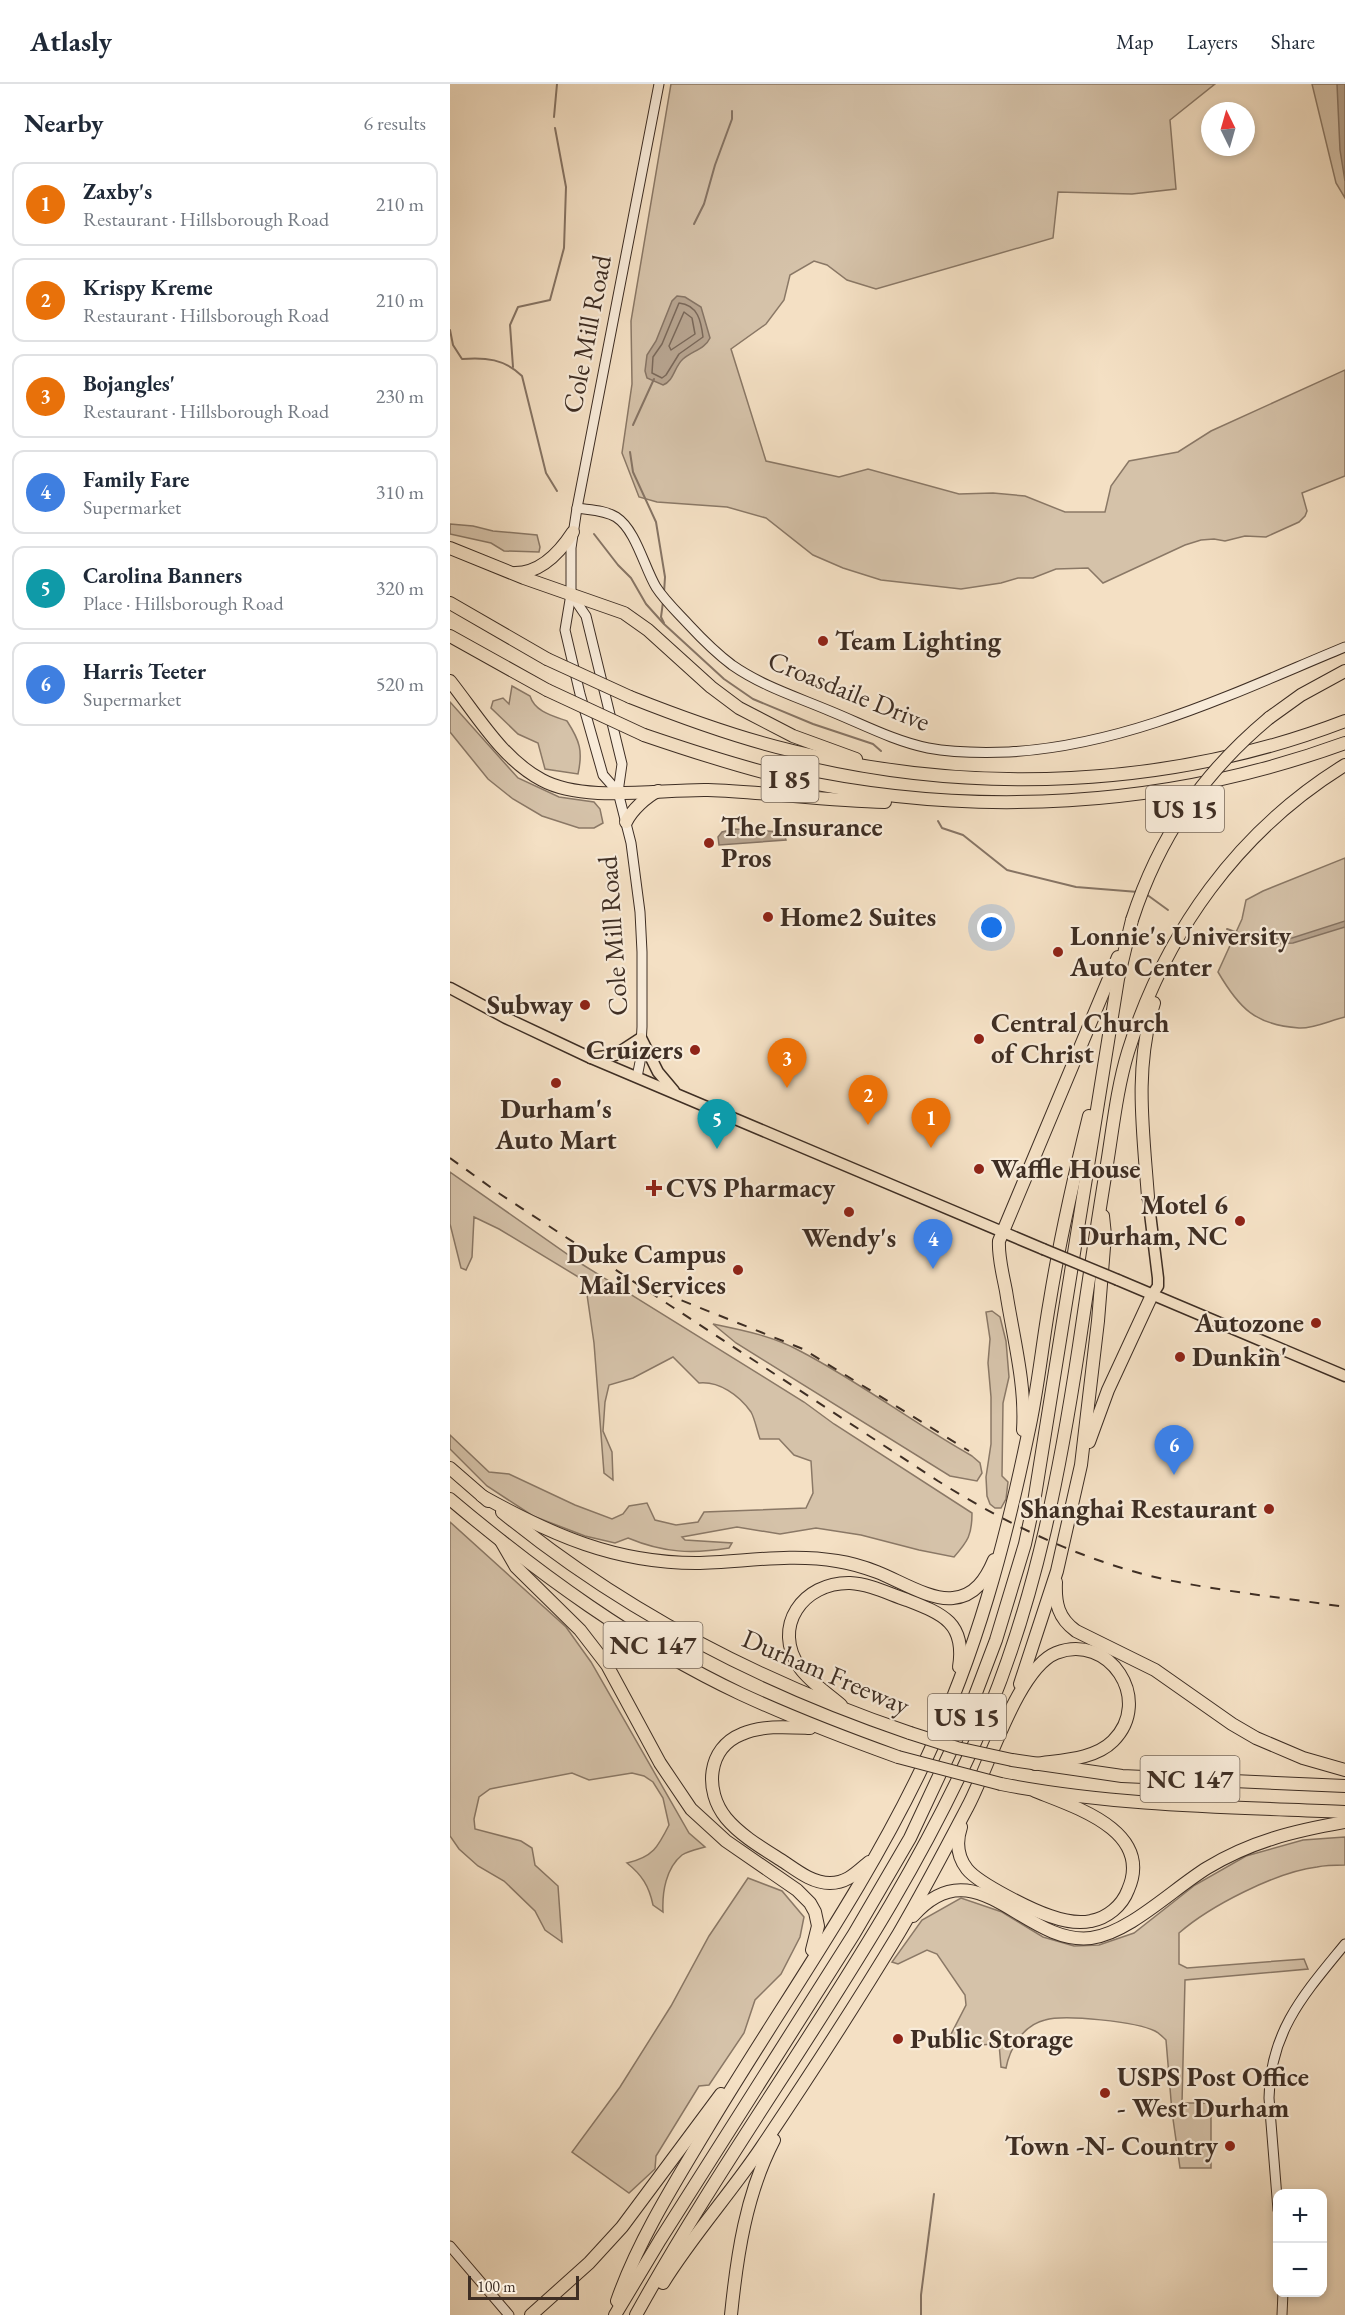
<!DOCTYPE html>
<meta charset="utf-8">
<style>
:root{--surface:#fff;--page:#f6f6f7;--text:#1f2937;--muted:#747a83;--line:#e0e1e3;--accent:#8f2418}
body{margin:0;font-family:"EB Garamond",serif;background:var(--page);color:var(--text)}
.controls{position:absolute;right:18px;bottom:18px;display:grid;overflow:hidden;border-radius:12px;box-shadow:0 3px 9px #0003}
.controls button{width:54px;height:54px;display:grid;place-items:center;padding:0;border:0;border-bottom:2px solid var(--line);background:var(--surface);color:var(--text);font:30px sans-serif}
.compass{position:absolute;left:751px;top:18px;width:54px;height:54px;border-radius:50%;background:var(--surface);box-shadow:0 3px 9px #0003;rotate:355deg}
.scale{position:absolute;left:18px;bottom:15px;width:111px;box-sizing:border-box;padding-left:6px;border:3px solid #3e2e24;border-top:0;font-size:16px;line-height:21px;white-space:nowrap;color:#3e2e24;-webkit-text-stroke:4px #f8ebd9;paint-order:stroke}
.you{position:absolute;left:542px;top:844px;width:21px;height:21px;margin:-15px;border:4px solid #fff;border-radius:50%;background:#1a73e8;box-shadow:0 0 0 9px #1a73e833}
.badge{display:grid;place-items:center;width:39px;height:39px;border-radius:50%;background:var(--accent);color:#fff;font-size:20px;font-weight:700}
.pin{position:absolute;translate:-50% -50px;filter:drop-shadow(0 2px 3px #0008)}
.pin::after{content:'';position:absolute;top:32px;width:21px;height:18px;background:inherit;clip-path:polygon(0 0,100% 0,50% 100%)}
.list{margin:0;padding:0;list-style:none}
h2{display:flex;justify-content:space-between;align-items:center;height:78px;margin:0;padding:0 24px;font-size:26px}
h2 small{font-size:20px;font-weight:400;color:var(--muted)}
.list li{display:grid;grid-template-columns:39px 1fr auto;gap:18px;align-items:center;box-sizing:border-box;height:84px;margin:0 12px 12px;padding:0 12px;border:2px solid var(--line);border-radius:12px}
.list b{display:block;font-size:22px;white-space:nowrap}
.list p{margin:0;font-size:20px;white-space:nowrap;color:var(--muted)}
.list em{font-size:20px;font-style:normal;color:var(--muted)}
.map{position:relative;flex:none;width:895px;height:2231px;overflow:hidden}
header{display:flex;align-items:center;gap:36px;box-sizing:border-box;height:84px;padding:0 30px;background:var(--surface);border-bottom:2px solid var(--line)}
header strong{font-size:28px}
nav{display:flex;gap:33px;margin-inline-start:auto;font-size:21px}
main{display:flex}
aside{flex:1;background:var(--surface)}
.map>svg:first-child{display:block}
.green{fill:#d5c2a9;stroke:#8a7866;stroke-width:1.5}
.water{fill:#b6a38e;stroke:#867464;stroke-width:1.5}
.lines{fill:none;stroke-linecap:round;stroke-linejoin:round}
.shore{stroke:#7a6859;stroke-width:1.5}
.stream{stroke:#867464;stroke-width:2}
.secondary-casing{stroke:#3e2e24;stroke-width:11}
.primary-casing{stroke:#3e2e24;stroke-width:13}
.highway-casing{stroke:#3e2e24;stroke-width:14}
.secondary{stroke:#f8ebd9;stroke-width:9}
.primary{stroke:#f4e0c4;stroke-width:10}
.highway{stroke:#f4e0c4;stroke-width:12}
.rail{stroke:#3e2e24;stroke-width:2;stroke-dasharray:10 10;stroke-linecap:butt}
.primary-bridge-casing{stroke:#3e2e24;stroke-width:13;stroke-linecap:butt}
.highway-bridge-casing{stroke:#3e2e24;stroke-width:14;stroke-linecap:butt}
.primary-bridge{stroke:#f4e0c4;stroke-width:10}
.highway-bridge{stroke:#f4e0c4;stroke-width:12}
.poi-dot{fill:#8f2418;stroke:#f8ebd9;stroke-width:2}
.labels{text-anchor:middle;stroke-width:4.5;stroke-linejoin:round;paint-order:stroke}
.shield{fill:#f8ebd9;stroke:#76675a;stroke-width:1.5}
.shield-label{font-size:26px;font-weight:bold;fill:#3e2e24}
.street-label{font-size:27px;fill:#3e2e24;stroke:#f8ebd9}
.poi-label{font-size:27px;font-weight:bold;fill:#3e2e24;stroke:#f8ebd9;text-anchor:start}
</style>
<header>
<strong>Atlasly</strong>
<nav><a>Map</a><a>Layers</a><a>Share</a></nav>
</header>
<main>
<aside>
<h2>Nearby<small>6 results</small></h2>
<ul class="list">
<li><span class="badge" style="background:#e8710a">1</span><div><b>Zaxby's</b><p>Restaurant · Hillsborough Road</p></div><em>210 m</em></li>
<li><span class="badge" style="background:#e8710a">2</span><div><b>Krispy Kreme</b><p>Restaurant · Hillsborough Road</p></div><em>210 m</em></li>
<li><span class="badge" style="background:#e8710a">3</span><div><b>Bojangles'</b><p>Restaurant · Hillsborough Road</p></div><em>230 m</em></li>
<li><span class="badge" style="background:#3f7fe0">4</span><div><b>Family Fare</b><p>Supermarket</p></div><em>310 m</em></li>
<li><span class="badge" style="background:#0f9aa8">5</span><div><b>Carolina Banners</b><p>Place · Hillsborough Road</p></div><em>320 m</em></li>
<li><span class="badge" style="background:#3f7fe0">6</span><div><b>Harris Teeter</b><p>Supermarket</p></div><em>520 m</em></li>
</ul>
</aside>
<div class="map">
<svg width="895" height="2231" viewBox="0 0 895 2231">
<rect width="100%" height="100%" fill="#f4e0c4"/>
<filter id="stains"><feTurbulence type="fractalNoise" baseFrequency=".00333" numOctaves="4"/><feColorMatrix values="0 0 0 0 .2 0 0 0 0 .09 0 0 0 0 .02 0 0 0 .5 -.17"/></filter>
<radialGradient id="worn" r=".72"><stop offset=".6" stop-color="#630" stop-opacity="0"/><stop offset="1" stop-color="#630" stop-opacity=".3"/></radialGradient>
<g class="green">
<path d="M 221,0 L 765,0 L 720,36 L 726,105 L 682,110 L 608,108 L 603,154 L 426,205 L 397,196 L 377,181 L 364,177 L 340,191 L 334,216 L 316,240 L 281,265 L 316,377 L 389,393 L 418,385 L 509,410 L 543,409 L 575,412 L 615,428 L 655,428 L 661,402 L 679,377 L 728,368 L 761,347 L 895,286 L 895,392 L 852,409 L 857,427 L 855,432 L 849,438 L 816,453 L 795,452 L 775,457 L 764,455 L 751,456 L 735,461 L 653,499 L 638,484 L 606,485 L 583,494 L 568,494 L 551,499 L 511,505 L 431,496 L 393,484 L 363,471 L 316,434 L 277,423 L 207,418 L 189,413 L 172,369 L 182,300 L 181,237 Z"/>
<path d="M 862,0 L 895,0 L 895,114 L 886,99 Z"/>
<path d="M 0,440 L 23,442 L 43,447 L 87,451 L 90,463 L 89,468 L 54,467 L 41,459 L 0,450 Z"/>
<path d="M 62,602 L 80,612 C 85,628 103,632 117,637 C 130,657 133,667 128,690 L 95,685 L 88,659 L 68,650 L 41,624 L 43,617 L 53,614 L 59,620 Z"/>
<path d="M 0,618 L 68,694 L 109,713 L 144,718 L 150,725 L 153,739 L 144,744 L 129,744 L 92,732 L 63,715 L 38,695 L 0,648 Z"/>
<path d="M 895,774 L 895,933 C 881,936 863,945 849,944 C 805,941 789,924 768,888 L 792,835 L 796,816 L 813,807 Z"/>
<path d="M 0,1088 L 130,1179 L 354,1318 L 384,1340 L 522,1429 C 522,1451 518,1457 504,1473 L 469,1466 L 411,1451 L 366,1444 L 330,1450 L 287,1443 L 232,1453 L 235,1456 L 282,1459 L 279,1464 C 242,1470 214,1469 178,1454 L 165,1459 L 135,1452 L 83,1432 L 37,1402 L 0,1365 L 0,1351 L 39,1388 L 59,1390 L 125,1421 L 162,1435 L 173,1430 L 179,1422 L 197,1419 L 205,1436 L 226,1441 L 248,1438 L 254,1428 L 356,1424 L 363,1409 L 361,1377 L 344,1371 L 329,1355 L 310,1355 C 307,1347 305,1335 301,1328 C 289,1311 269,1297 249,1299 L 223,1273 L 183,1294 L 159,1301 L 155,1318 L 153,1347 L 162,1368 L 163,1396 L 154,1389 L 144,1259 L 135,1197 L 49,1145 L 24,1133 L 22,1173 L 16,1186 L 11,1184 L 0,1140 Z"/>
<path d="M 542,1227 L 550,1233 L 556,1257 L 559,1293 L 553,1319 L 552,1392 L 558,1398 L 556,1415 L 551,1424 L 545,1424 L 540,1420 L 537,1412 L 536,1393 L 541,1360 L 541,1313 L 538,1279 L 540,1255 L 536,1228 Z"/>
<path d="M 263,1240 C 292,1246 323,1252 350,1267 C 410,1298 463,1339 522,1372 L 530,1379 L 532,1389 L 527,1397 L 500,1392 L 286,1259 Z"/>
<path d="M 0,1438 L 116,1543 L 141,1578 L 239,1749 L 255,1763 C 248,1765 238,1767 232,1771 C 216,1784 212,1808 213,1828 L 203,1821 C 199,1802 192,1791 177,1779 C 203,1773 208,1763 219,1741 L 213,1714 L 203,1698 L 194,1692 L 182,1689 L 139,1696 L 122,1689 L 40,1705 L 29,1713 L 24,1735 L 25,1745 L 71,1757 L 82,1764 L 85,1781 L 108,1802 L 112,1858 L 95,1846 L 85,1827 L 54,1797 L 28,1782 L 9,1765 L 0,1752 Z"/>
<path d="M 895,1753 L 895,1781 C 886,1781 876,1781 867,1783 C 826,1788 760,1822 729,1849 L 729,1880 L 737,1884 L 854,1875 L 858,1885 L 735,1896 L 732,2019 L 761,2019 L 761,2084 L 730,2084 L 722,2028 L 716,1956 C 713,1953 709,1949 705,1947 C 687,1938 615,1930 595,1936 C 573,1941 560,1964 556,1984 L 551,1983 L 549,1960 L 504,1962 L 497,1958 L 516,1921 L 515,1911 L 487,1870 L 477,1866 L 448,1880 L 442,1878 L 472,1836 L 511,1814 L 552,1828 L 593,1853 L 624,1862 L 649,1861 L 684,1849 L 745,1801 L 796,1772 L 853,1756 Z"/>
<path d="M 298,1794 L 332,1807 L 354,1833 L 350,1853 L 331,1890 L 305,1916 L 294,1949 L 259,2001 L 249,2002 L 206,2072 L 205,2085 L 179,2109 L 122,2068 L 170,2003 L 221,1922 L 259,1852 Z"/>
</g>
<g class="water">
<path d="M 887,0 L 895,0 L 895,97 L 890,66 Z"/>
<path d="M 227,212 L 235,213 L 251,223 L 260,254 C 255,265 242,267 233,275 C 224,283 224,297 213,301 L 197,294 L 195,287 L 197,271 L 206,257 L 222,217 Z"/>
<path d="M 284,745 L 334,748 L 336,756 L 269,761 L 268,753 L 272,748 Z"/>
<path d="M 895,837 L 895,843 L 843,859 L 820,860 L 821,855 L 842,854 Z"/>
</g>
<g class="lines">
<g class="shore">
<path d="M 229,219 C 248,221 251,237 253,253 L 229,270 L 216,291 L 212,294 L 202,289 L 203,273 L 212,260 Z"/>
<path d="M 234,228 L 242,234 L 245,250 L 221,266 L 219,262 Z"/>
</g>
<g class="stream">
<path d="M 104,33 L 107,0"/>
<path d="M 244,140 L 254,120 L 265,81 L 282,35 L 282,27"/>
<path d="M 0,246 L 3,261 L 12,275 C 35,273 55,275 72,292 L 96,389 L 107,407"/>
<path d="M 63,283 L 60,241 L 68,223 L 100,216 L 114,164 L 116,103 L 105,44"/>
<path d="M 183,341 L 204,295"/>
<path d="M 180,368 L 183,388 L 206,438 L 215,493 L 214,509"/>
<path d="M 144,450 L 168,481 L 181,494 L 196,520 L 214,540 L 274,595 L 303,615 L 363,640 L 423,660 L 431,667"/>
<path d="M 213,518 L 211,533 L 214,539"/>
<path d="M 488,737 L 492,744 L 513,751 L 557,786 L 626,803 L 688,808"/>
<path d="M 696,810 L 718,826"/>
<path d="M 777,845 L 794,851"/>
<path d="M 811,857 L 823,858"/>
<path d="M 471,2231 L 471,2211 L 484,2110"/>
</g>
<defs>
<g id="secondary">
<path d="M 127,424 C 140,426 155,426 166,433 C 186,446 194,483 206,503 C 215,517 228,529 239,541 C 252,555 266,569 282,581 C 312,602 347,613 380,627 C 412,640 444,657 478,664 C 505,669 532,669 559,668 C 679,661 786,608 895,563"/>
<path d="M 121,510 L 136,532 L 172,680 L 168,708 L 181,759 L 190,828 L 192,868 L 192,943 L 190,978 L 187,993"/>
<path d="M 168,708 L 153,691 L 130,610 L 115,546 L 121,510 L 121,464 L 127,424 L 209,0"/>
<path d="M 828,2126 L 819,2014 C 820,1947 855,1909 895,1860"/>
<path d="M 0,2162 L 59,2231"/>
<path d="M 832,2231 L 833,2208"/>
</g>
<g id="primary">
<path d="M 0,904 L 56,934 L 141,974 L 593,1165"/>
<path d="M 141,974 L 165,971 L 191,954 L 208,988 L 224,1007"/>
<path d="M 698,1113 L 708,1194 L 708,1202 L 702,1211"/>
<path d="M 668,1196 L 895,1292"/>
</g>
<g id="highway">
<path d="M 0,464 L 74,494 L 174,529 L 198,546 L 261,603 L 289,624 L 343,652 L 406,675"/>
<path d="M 65,489 C 91,489 110,468 123,448"/>
<path d="M 0,519 L 97,575"/>
<path d="M 0,552 L 97,606"/>
<path d="M 0,597 C 27,631 52,675 92,696 C 134,719 210,705 258,706 C 317,708 376,717 435,718"/>
<path d="M 180,613 C 233,634 287,654 343,667 C 523,712 721,704 895,637"/>
<path d="M 819,634 L 851,611 L 895,587"/>
<path d="M 194,651 C 241,667 289,683 337,694 C 522,735 717,724 895,659"/>
<path d="M 176,738 C 182,726 196,713 208,707"/>
<path d="M 698,1113 C 693,1045 684,985 704,919"/>
<path d="M 573,1346 C 576,1300 563,1253 556,1207 C 553,1191 548,1173 549,1157 L 668,873"/>
<path d="M 639,1358 L 658,1306 L 702,1211"/>
<path d="M 0,1384 L 38,1417"/>
<path d="M 32,1412 C 102,1451 165,1479 246,1479 C 293,1478 341,1469 387,1477 C 400,1479 414,1483 427,1488 C 448,1496 481,1517 503,1514 C 525,1512 536,1495 544,1476"/>
<path d="M 0,1415 C 89,1490 185,1560 291,1610 C 343,1634 395,1654 448,1673"/>
<path d="M 52,1428 C 173,1527 312,1599 460,1649"/>
<path d="M 51,1457 L 66,1483 L 130,1546 L 157,1581 L 210,1679 L 241,1725 L 276,1757 L 347,1806 L 360,1819 L 365,1828 L 368,1842 L 362,1866"/>
<path d="M 606,1498 C 605,1519 608,1534 626,1547 L 705,1586 L 782,1640 L 806,1654 L 853,1674 L 895,1686"/>
<path d="M 570,1600 L 607,1487 L 631,1381 L 648,1237 L 655,1151 L 653,1132"/>
<path d="M 391,1621 C 377,1609 360,1598 350,1584 C 321,1543 353,1498 400,1499 C 420,1500 439,1510 457,1516 C 493,1530 516,1539 509,1583"/>
<path d="M 360,1644 C 338,1643 312,1641 292,1650 C 257,1664 254,1707 276,1734 C 290,1751 312,1764 331,1776 C 345,1785 361,1799 380,1799 C 397,1799 406,1789 419,1778"/>
<path d="M 562,1676 L 672,1692 L 895,1702"/>
<path d="M 551,1700 C 664,1722 780,1723 895,1728"/>
<path d="M 511,1743 C 506,1758 507,1772 517,1785 C 529,1800 582,1826 600,1832 C 614,1837 627,1840 641,1837 C 657,1834 672,1822 678,1806 C 704,1747 625,1723 585,1707"/>
<path d="M 463,1832 C 526,1760 574,1862 641,1854 C 679,1849 723,1805 757,1784 C 802,1757 844,1747 895,1738"/>
<path d="M 213,2199 C 242,2152 280,2110 311,2064 C 358,1994 405,1922 449,1849 C 473,1808 495,1766 517,1724 C 538,1686 567,1585 606,1569 C 659,1548 704,1616 663,1657 C 644,1676 610,1676 585,1680"/>
<path d="M 167,2217 C 188,2157 224,2100 257,2045 C 331,1921 417,1803 478,1671 C 526,1569 555,1461 578,1350 C 588,1306 592,1261 600,1216 C 610,1154 624,1093 639,1032"/>
<path d="M 81,2231 L 139,2179 L 172,2143 L 271,2010"/>
<path d="M 165,2231 L 210,2156 L 404,1850 L 460,1754 L 518,1630 L 546,1556 L 575,1460 L 584,1418 L 668,895 L 682,836"/>
<path d="M 186,2231 C 299,2026 449,1844 539,1626 C 587,1508 610,1387 629,1262 C 638,1201 647,1141 657,1080 C 663,1043 667,1004 678,968 C 715,849 788,747 895,681"/>
<path d="M 281,2231 C 287,2171 296,2110 324,2056"/>
</g>
</defs>
<use href="#secondary" class="secondary-casing"/>
<use href="#primary" class="primary-casing"/>
<use href="#highway" class="highway-casing"/>
<use href="#secondary" class="secondary"/>
<use href="#primary" class="primary"/>
<use href="#highway" class="highway"/>
<g class="rail">
<path d="M 0,1074 L 50,1110 L 488,1397 C 560,1442 635,1478 718,1496 C 776,1508 836,1514 895,1523"/>
<path d="M 213,1209 L 353,1265 L 519,1367"/>
</g>
<defs>
<path id="primary-bridge" d="M 593,1165 L 668,1196"/>
<g id="highway-bridge">
<path d="M 97,575 L 180,613"/>
<path d="M 97,606 L 194,651"/>
<path d="M 682,836 C 709,753 752,690 819,634"/>
<path d="M 460,1649 L 507,1664 L 562,1676"/>
<path d="M 448,1673 L 551,1700"/>
</g>
</defs>
<use href="#primary-bridge" class="primary-bridge-casing"/>
<use href="#highway-bridge" class="highway-bridge-casing"/>
<use href="#primary-bridge" class="primary-bridge"/>
<use href="#highway-bridge" class="highway-bridge"/>
</g>
<g class="poi-dot">
<circle cx="373" cy="557" r="6"/>
<circle cx="259" cy="759" r="6"/>
<circle cx="318" cy="833" r="6"/>
<circle cx="608" cy="868" r="6"/>
<circle cx="135" cy="921" r="6"/>
<circle cx="529" cy="955" r="6"/>
<circle cx="245" cy="966" r="6"/>
<circle cx="106" cy="999" r="6"/>
<circle cx="529" cy="1085" r="6"/>
<path d="M201 1095h6v6h6v6h-6v6h-6v-6h-6v-6h6z"/>
<circle cx="399" cy="1128" r="6"/>
<circle cx="790" cy="1137" r="6"/>
<circle cx="288" cy="1186" r="6"/>
<circle cx="866" cy="1239" r="6"/>
<circle cx="730" cy="1273" r="6"/>
<circle cx="819" cy="1425" r="6"/>
<circle cx="448" cy="1955" r="6"/>
<circle cx="655" cy="2009" r="6"/>
<circle cx="780" cy="2062" r="6"/>
</g>
<g class="labels">
<g class="shield">
<rect x="311.5" y="672" width="57" height="46" rx="4.5"/>
<rect x="696" y="702" width="78" height="46" rx="4.5"/>
<rect x="153.5" y="1538" width="99" height="46" rx="4.5"/>
<rect x="478" y="1610" width="78" height="46" rx="4.5"/>
<rect x="690.5" y="1672" width="99" height="46" rx="4.5"/>
</g>
<g class="shield-label">
<text x="340" y="704">I 85</text>
<text x="735" y="734">US 15</text>
<text x="203" y="1570">NC 147</text>
<text x="517" y="1642">US 15</text>
<text x="740" y="1704">NC 147</text>
</g>
<g class="street-label">
<text transform="translate(137 250) rotate(-79)" y="9">Cole Mill Road</text>
<text transform="translate(399 607) rotate(22)" y="9">Croasdaile Drive</text>
<text transform="translate(163 852) rotate(-94)" y="9">Cole Mill Road</text>
<text transform="translate(376 1588) rotate(23)" y="9">Durham Freeway</text>
</g>
<g class="poi-label">
<text x="385" y="566">Team Lighting</text>
<text x="271" y="752">The Insurance<tspan x="271" dy="31">Pros</tspan></text>
<text x="330" y="842">Home2 Suites</text>
<text x="620" y="861">Lonnie's University<tspan x="620" dy="31">Auto Center</tspan></text>
<text x="123" y="930" text-anchor="end">Subway</text>
<text x="541" y="948">Central Church<tspan x="541" dy="31">of Christ</tspan></text>
<text x="233" y="975" text-anchor="end">Cruizers</text>
<text x="106" y="1034" text-anchor="middle">Durham's<tspan x="106" dy="31">Auto Mart</tspan></text>
<text x="541" y="1094">Waffle House</text>
<text x="216" y="1113">CVS Pharmacy</text>
<text x="778" y="1130" text-anchor="end">Motel 6<tspan x="778" dy="31">Durham, NC</tspan></text>
<text x="399" y="1163" text-anchor="middle">Wendy's</text>
<text x="276" y="1179" text-anchor="end">Duke Campus<tspan x="276" dy="31">Mail Services</tspan></text>
<text x="854" y="1248" text-anchor="end">Autozone</text>
<text x="742" y="1282">Dunkin'</text>
<text x="807" y="1434" text-anchor="end">Shanghai Restaurant</text>
<text x="460" y="1964">Public Storage</text>
<text x="667" y="2002">USPS Post Office<tspan x="667" dy="31">- West Durham</tspan></text>
<text x="768" y="2071" text-anchor="end">Town -N- Country</text>
</g>
</g>
<rect width="100%" height="100%" filter="url(#stains)"/>
<rect width="100%" height="100%" fill="url(#worn)"/>
</svg>
<div class="controls">
<button>+</button>
<button>−</button>
</div>
<svg class="compass" viewBox="-18 -18 36 36"><path d="M0-13l5 13h-10z" fill="#e53935"/><path d="M0 13l5-13h-10z" fill="#747a83"/></svg>
<div class="scale">100 m</div>
<div class="you"></div>
<div class="pin badge" style="left:481px;top:1064px;background:#e8710a">1</div>
<div class="pin badge" style="left:418px;top:1041px;background:#e8710a">2</div>
<div class="pin badge" style="left:337px;top:1004px;background:#e8710a">3</div>
<div class="pin badge" style="left:483px;top:1185px;background:#3f7fe0">4</div>
<div class="pin badge" style="left:267px;top:1065px;background:#0f9aa8">5</div>
<div class="pin badge" style="left:724px;top:1391px;background:#3f7fe0">6</div>
</div>
</main>
